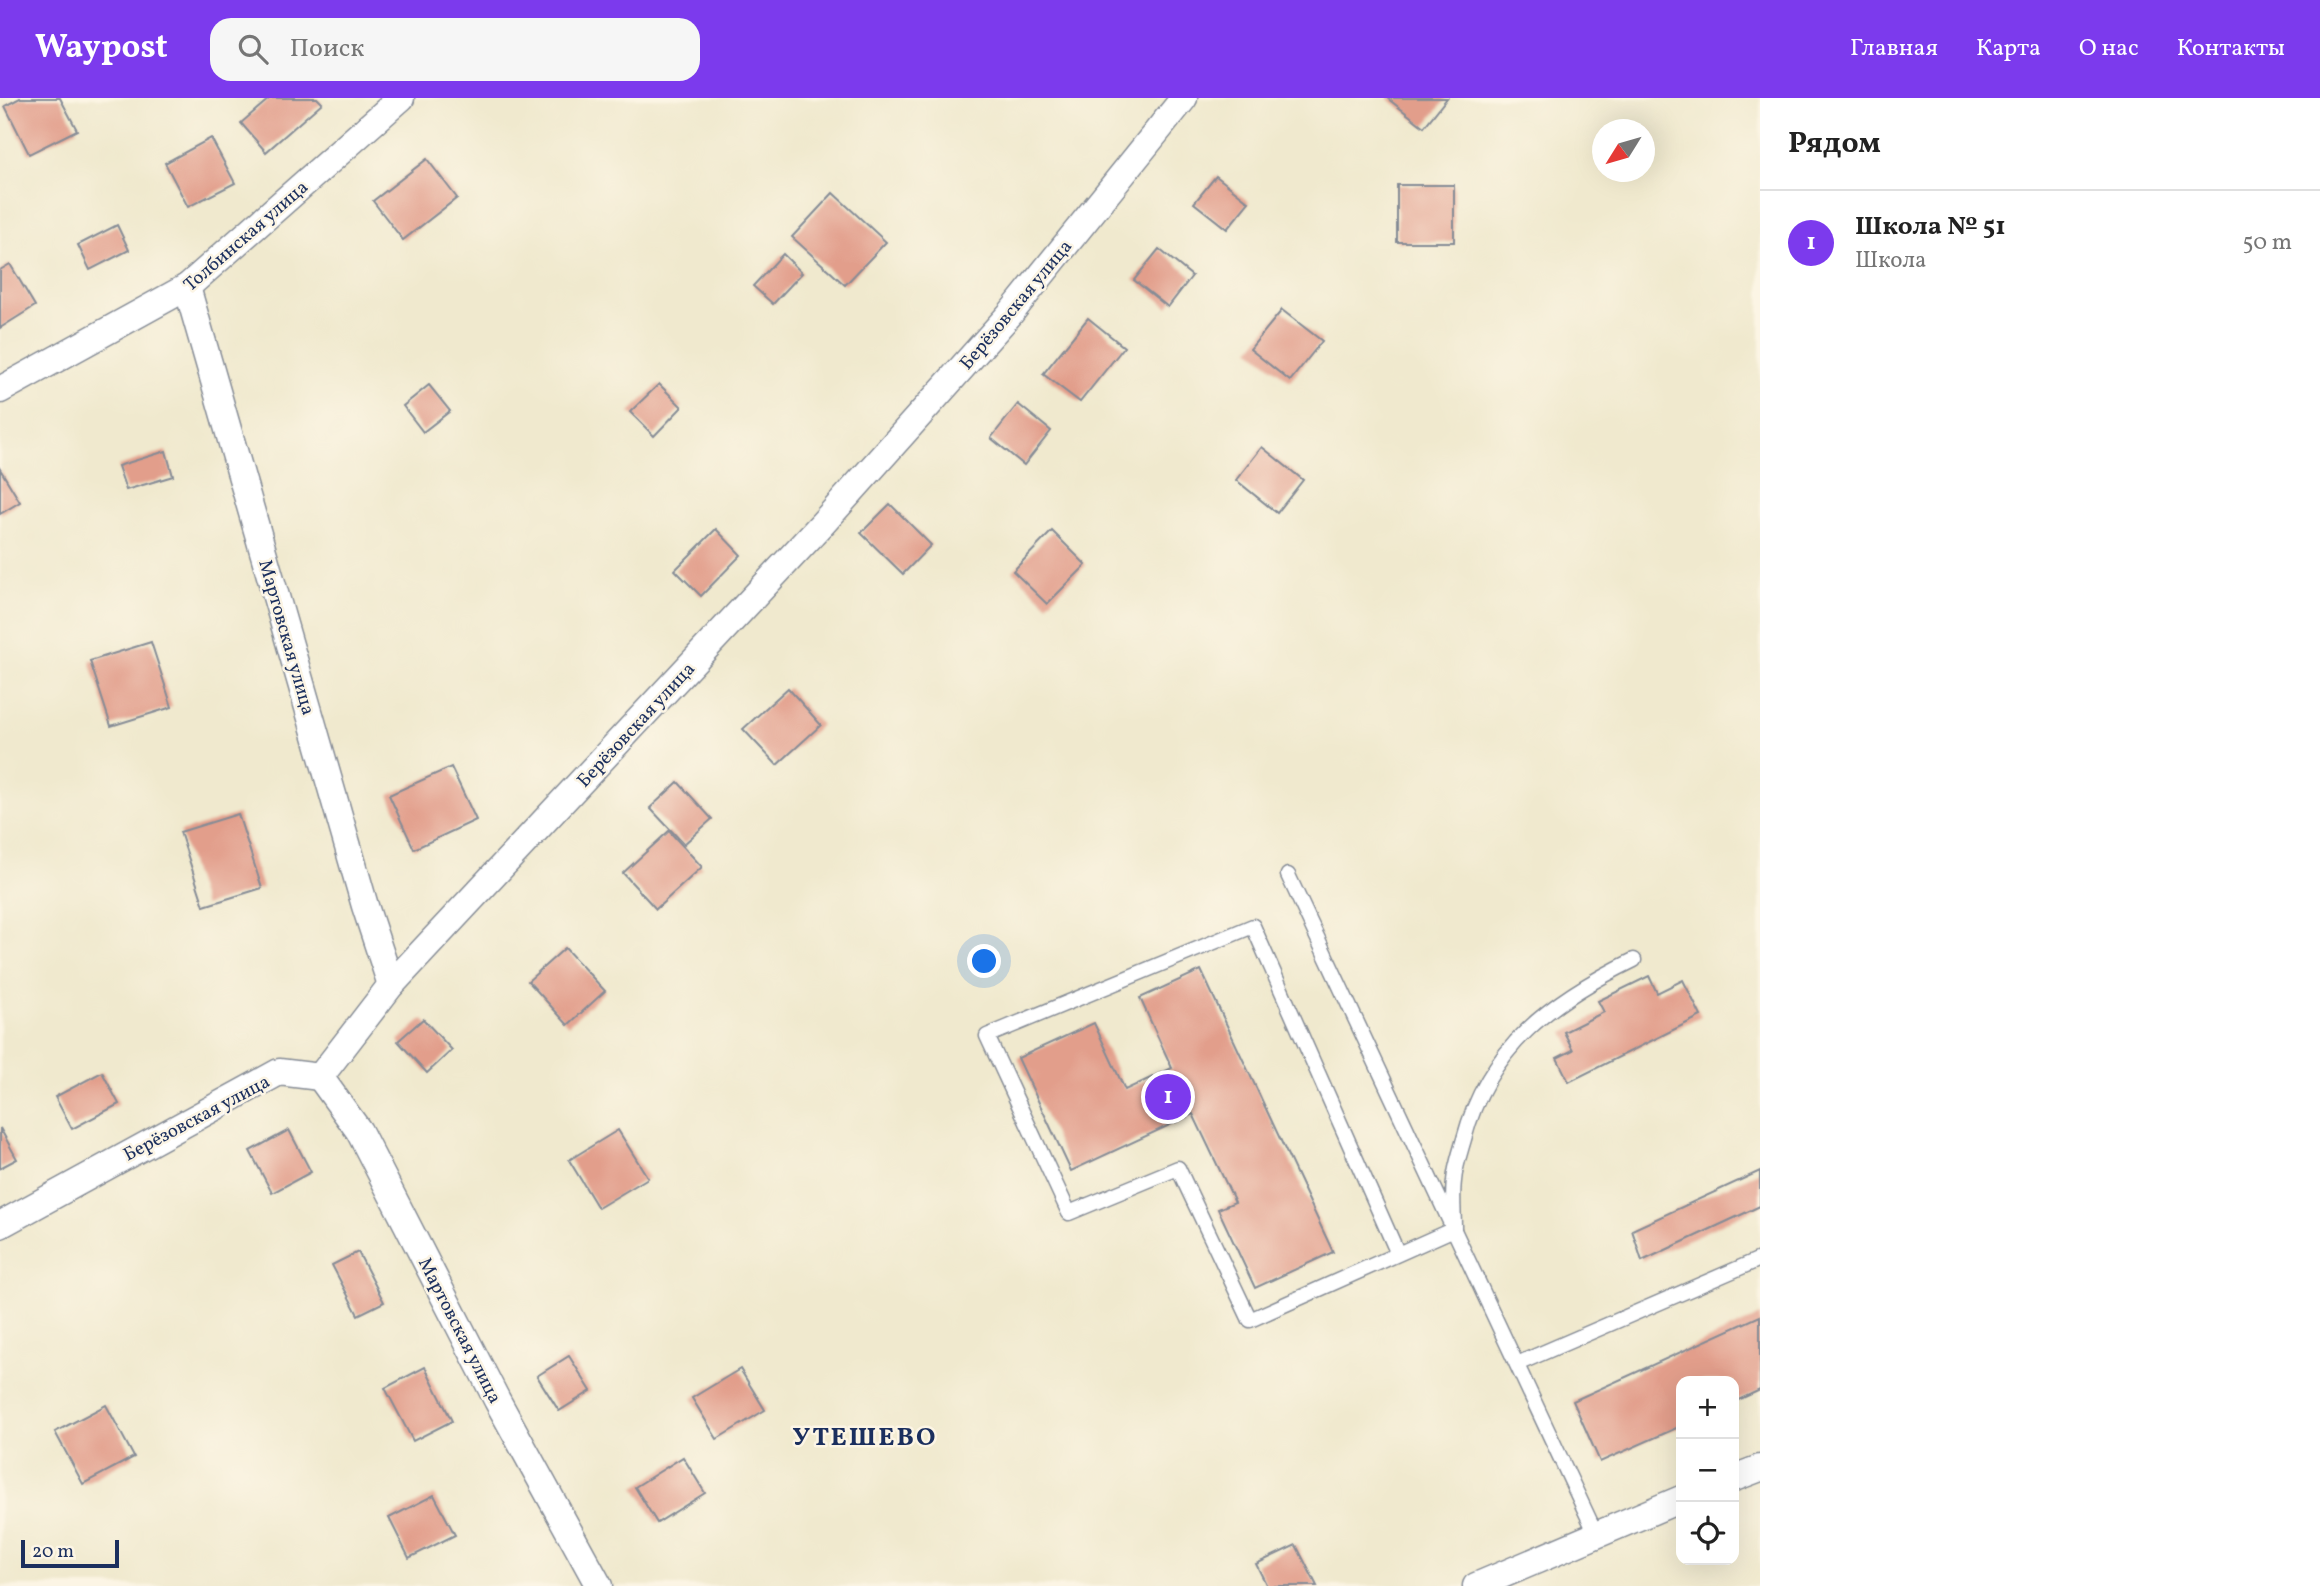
<!DOCTYPE html>
<html lang="ru">
<meta charset="utf-8">
<style>
:root{--surface:#fff;--page:#f6f6f6;--text:#222;--muted:#767676;--line:#e0e0e0;--accent:#7c3aed}
body{margin:0;font-family:Vollkorn,serif;background:var(--page);color:var(--text)}
.controls{position:absolute;right:21px;bottom:21px;display:grid;overflow:hidden;border-radius:14px;box-shadow:0 7px 28px #0002}
.controls button{width:63px;height:63px;display:grid;place-items:center;padding:0;border:0;border-bottom:2px solid var(--line);background:var(--surface);color:var(--text);font:35px sans-serif}
.compass{position:absolute;left:1592px;top:21px;width:63px;height:63px;border-radius:50%;background:var(--surface);box-shadow:0 7px 28px #0002;rotate:233deg}
.scale{position:absolute;left:21px;bottom:18px;width:98px;box-sizing:border-box;padding-left:7px;border:4px solid #1b2f5e;border-top:0;font-size:19px;line-height:24px;white-space:nowrap;color:#1b2f5e;-webkit-text-stroke:5px #fcf5e5;paint-order:stroke}
.you{position:absolute;left:985px;top:864px;width:24px;height:24px;margin:-18px;border:5px solid #fff;border-radius:50%;background:#1a73e8;box-shadow:0 0 0 10px #1a73e833}
.badge{display:grid;place-items:center;width:46px;height:46px;border-radius:50%;background:var(--accent);color:#fff;font-size:23px;font-weight:700}
.pin{position:absolute;translate:-50% -50%;border:4px solid #fff;box-shadow:0 2px 7px #0006}
.list{margin:0;padding:0;list-style:none}
h2{display:flex;justify-content:space-between;align-items:center;height:91px;margin:0;padding:0 28px;font-size:30px}
h2 small{font-size:23px;font-weight:400;color:var(--muted)}
.list li{display:grid;grid-template-columns:46px 1fr auto;gap:21px;align-items:center;box-sizing:border-box;height:105px;padding:0 28px;border-top:2px solid var(--line)}
.list b{display:block;font-size:26px;white-space:nowrap}
.list p{margin:0;font-size:23px;white-space:nowrap;color:var(--muted)}
.list em{font-size:23px;font-style:normal;color:var(--muted)}
.icon{flex:none;width:38px;height:38px;fill:none;stroke:currentColor;stroke-width:2;stroke-linecap:round;stroke-linejoin:round}
.map{position:relative;flex:none;width:1760px;height:1488px;overflow:hidden}
header{display:flex;align-items:center;gap:42px;box-sizing:border-box;height:98px;padding:0 35px;background:var(--accent);color:#fff}
header strong{font-size:33px}
nav{display:flex;gap:38px;margin-inline-start:auto;font-size:24px}
.search{width:490px;height:63px;background:var(--page);display:flex;align-items:center;gap:18px;box-sizing:border-box;padding:0 24px;border-radius:21px;color:var(--muted);font-size:26px}
main{display:flex}
aside{flex:1;background:var(--surface)}
.map>svg:first-child{display:block}
.building{fill:#e29e8b}
.lines{fill:none;stroke-linecap:round;stroke-linejoin:round}
.service-casing{stroke:#868c96;stroke-width:17}
.minor-casing{stroke:#868c96;stroke-width:29}
.service{stroke:#fff;stroke-width:14}
.minor{stroke:#fff;stroke-width:26}
.labels{text-anchor:middle;stroke-width:5;stroke-linejoin:round;paint-order:stroke}
.street-label{font-size:19px;fill:#1b2f5e;stroke:#fcf5e5}
.district-label{font-size:26px;font-weight:bold;letter-spacing:2px;fill:#1b2f5e;stroke:#fcf5e5}
</style>
<header>
<strong>Waypost</strong>
<div class="search"><svg class="icon" aria-label="search" viewBox="0 0 24 24"><circle cx="10" cy="10" r="6"/><path d="M15 15l6 6"/></svg>Поиск</div>
<nav><a>Главная</a><a>Карта</a><a>О нас</a><a>Контакты</a></nav>
</header>
<main>
<div class="map">
<svg width="1760" height="1488" viewBox="0 0 1760 1488">
<rect width="100%" height="100%" fill="#fcf5e5"/>
<filter id="ink" filterUnits="userSpaceOnUse"><feTurbulence type="fractalNoise" baseFrequency=".0143" numOctaves="2"/><feDisplacementMap in="SourceGraphic" scale="14" xChannelSelector="R" yChannelSelector="G"/><feConvolveMatrix kernelMatrix="1 2 1 2 8 2 1 2 1" color-interpolation-filters="sRGB"/></filter>
<filter id="wash" filterUnits="userSpaceOnUse"><feTurbulence type="fractalNoise" baseFrequency=".00686" numOctaves="4" result="noise"/><feDisplacementMap in="SourceGraphic" scale="28" xChannelSelector="R" yChannelSelector="G"/><feGaussianBlur stdDeviation="1.57" result="paint"/><feColorMatrix in="noise" values="0 0 0 0 0 0 0 0 0 0 0 0 0 0 0 0 0 1.4 0 .05"/><feComposite in="paint" operator="in"/></filter>
<g filter="url(#wash)">
<rect width="100%" height="100%" fill="#f0e9ce"/>
<g id="blocks">
<g class="building">
<path d="M 20,0 L 60,0 L 77,32 L 29,56 L 5,8 Z"/>
<path d="M 270,0 L 317,0 L 322,5 L 266,54 L 241,25 Z"/>
<path d="M 1387,0 L 1447,0 L 1424,29 Z"/>
<path d="M 211,40 L 235,85 L 188,109 L 165,65 Z"/>
<path d="M 427,61 L 457,100 L 403,142 L 373,103 Z"/>
<path d="M 1216,78 L 1249,104 L 1227,131 L 1194,105 Z"/>
<rect x="1397" y="87" width="57" height="57"/>
<path d="M 833,95 L 886,144 L 845,187 L 792,139 Z"/>
<path d="M 117,127 L 129,152 L 90,172 L 78,147 Z"/>
<path d="M 1159,151 L 1192,178 L 1168,209 L 1134,182 Z"/>
<path d="M 783,156 L 802,175 L 773,206 L 753,188 Z"/>
<path d="M 10,166 L 35,208 L 0,230 L 0,172 Z"/>
<path d="M 1282,212 L 1322,243 L 1290,283 L 1250,251 Z"/>
<path d="M 1088,220 L 1124,249 L 1080,304 L 1043,276 Z"/>
<path d="M 659,286 L 682,309 L 654,338 L 630,314 Z"/>
<path d="M 429,287 L 450,313 L 423,334 L 403,308 Z"/>
<path d="M 1018,306 L 1051,333 L 1024,367 L 991,340 Z"/>
<path d="M 1262,349 L 1303,382 L 1277,415 L 1236,382 Z"/>
<path d="M 166,353 L 173,378 L 126,392 L 118,368 Z"/>
<path d="M 0,371 L 20,404 L 0,416 Z"/>
<path d="M 890,406 L 931,447 L 903,476 L 861,435 Z"/>
<path d="M 716,431 L 741,457 L 701,498 L 675,472 Z"/>
<path d="M 1052,433 L 1086,467 L 1047,506 L 1013,473 Z"/>
<path d="M 151,544 L 172,609 L 111,628 L 90,563 Z"/>
<path d="M 788,590 L 821,627 L 777,667 L 743,631 Z"/>
<path d="M 451,669 L 476,722 L 414,751 L 389,697 Z"/>
<path d="M 678,684 L 712,721 L 684,746 L 650,710 Z"/>
<path d="M 238,716 L 262,790 L 204,808 L 180,734 Z"/>
<path d="M 669,733 L 702,769 L 656,811 L 623,775 Z"/>
<path d="M 565,850 L 605,893 L 568,927 L 528,883 Z"/>
<path d="M 1201,872 L 1333,1154 L 1255,1190 L 1218,1111 L 1235,1104 L 1193,1016 L 1071,1073 L 1018,960 L 1094,925 L 1125,992 L 1172,970 L 1140,900 Z"/>
<path d="M 1649,878 L 1657,895 L 1683,882 L 1701,918 L 1569,984 L 1557,960 L 1573,952 L 1564,934 L 1604,914 L 1598,903 Z"/>
<path d="M 423,921 L 452,952 L 427,975 L 398,943 Z"/>
<path d="M 102,974 L 119,1006 L 72,1031 L 55,999 Z"/>
<path d="M 0,1030 L 17,1061 L 0,1070 Z"/>
<path d="M 289,1032 L 311,1074 L 272,1095 L 250,1053 Z"/>
<path d="M 618,1032 L 648,1080 L 598,1110 L 569,1062 Z"/>
<path d="M 1760,1073 L 1760,1108 L 1642,1163 L 1632,1132 Z"/>
<path d="M 358,1154 L 384,1204 L 358,1217 L 332,1167 Z"/>
<path d="M 1760,1218 L 1760,1292 L 1734,1304 L 1734,1283 L 1681,1283 L 1681,1328 L 1600,1364 L 1573,1303 Z"/>
<path d="M 569,1258 L 591,1293 L 559,1313 L 537,1278 Z"/>
<path d="M 425,1269 L 452,1323 L 413,1343 L 385,1290 Z"/>
<path d="M 740,1271 L 765,1312 L 717,1341 L 692,1300 Z"/>
<path d="M 106,1307 L 134,1359 L 83,1386 L 55,1334 Z"/>
<path d="M 683,1359 L 705,1395 L 657,1425 L 635,1389 Z"/>
<path d="M 434,1397 L 455,1437 L 409,1460 L 389,1420 Z"/>
<path d="M 1296,1447 L 1317,1488 L 1267,1488 L 1256,1466 Z"/>
</g>
</g>
</g>
<g filter="url(#ink)">
<use href="#blocks" fill-opacity="0" stroke="#868c96" stroke-width="2"/>
<g class="lines">
<defs>
<g id="service">
<path d="M 1288,777 L 1596,1436"/>
<path d="M 1398,1156 L 1253,828 L 987,938 L 1069,1115 L 1178,1070 L 1250,1222 L 1454,1131 C 1454,1115 1452,1099 1454,1083 C 1455,1069 1460,1055 1464,1041 C 1488,949 1552,902 1634,862"/>
<path d="M 1517,1266 L 1760,1161"/>
</g>
<g id="minor">
<path d="M 187,189 L 365,808 L 391,887"/>
<path d="M 0,292 L 187,189 L 401,0"/>
<path d="M 320,979 L 359,1033 L 497,1302 L 599,1488"/>
<path d="M 0,1127 L 279,974 L 320,979 L 391,887 L 823,425 L 1010,216 L 1184,0"/>
<path d="M 1734,1380 L 1760,1370"/>
<path d="M 1476,1488 L 1681,1401"/>
</g>
</defs>
<use href="#service" class="service-casing"/>
<use href="#minor" class="minor-casing"/>
<use href="#service" class="service"/>
<use href="#minor" class="minor"/>
</g>
</g>
<g class="labels">
<g class="street-label">
<text transform="translate(245 137) rotate(-41)" y="7">Толбинская улица</text>
<text transform="translate(1015 206) rotate(-50)" y="7">Берёзовская улица</text>
<text transform="translate(288 539) rotate(74)" y="7">Мартовская улица</text>
<text transform="translate(635 626) rotate(-47)" y="7">Берёзовская улица</text>
<text transform="translate(196 1019) rotate(-28)" y="7">Берёзовская улица</text>
<text transform="translate(461 1232) rotate(63)" y="7">Мартовская улица</text>
</g>
<g class="district-label">
<text x="865" y="1347">УТЕШЕВО</text>
</g>
</g>
</svg>
<div class="controls">
<button>+</button>
<button>−</button>
<button><svg class="icon" aria-label="locate" viewBox="0 0 24 24"><circle cx="12" cy="12" r="6"/><path d="M12 2v4M12 18v4M2 12h4M18 12h4"/></svg></button>
</div>
<svg class="compass" viewBox="-18 -18 36 36"><path d="M0-13l5 13h-10z" fill="#e53935"/><path d="M0 13l5-13h-10z" fill="#767676"/></svg>
<div class="scale">20 m</div>
<div class="you"></div>
<div class="pin badge" style="left:1168px;top:999px">1</div>
</div>
<aside>
<h2>Рядом<small></small></h2>
<ul class="list">
<li><span class="badge">1</span><div><b>Школа № 51</b><p>Школа</p></div><em>50 m</em></li>
</ul>
</aside>
</main>
